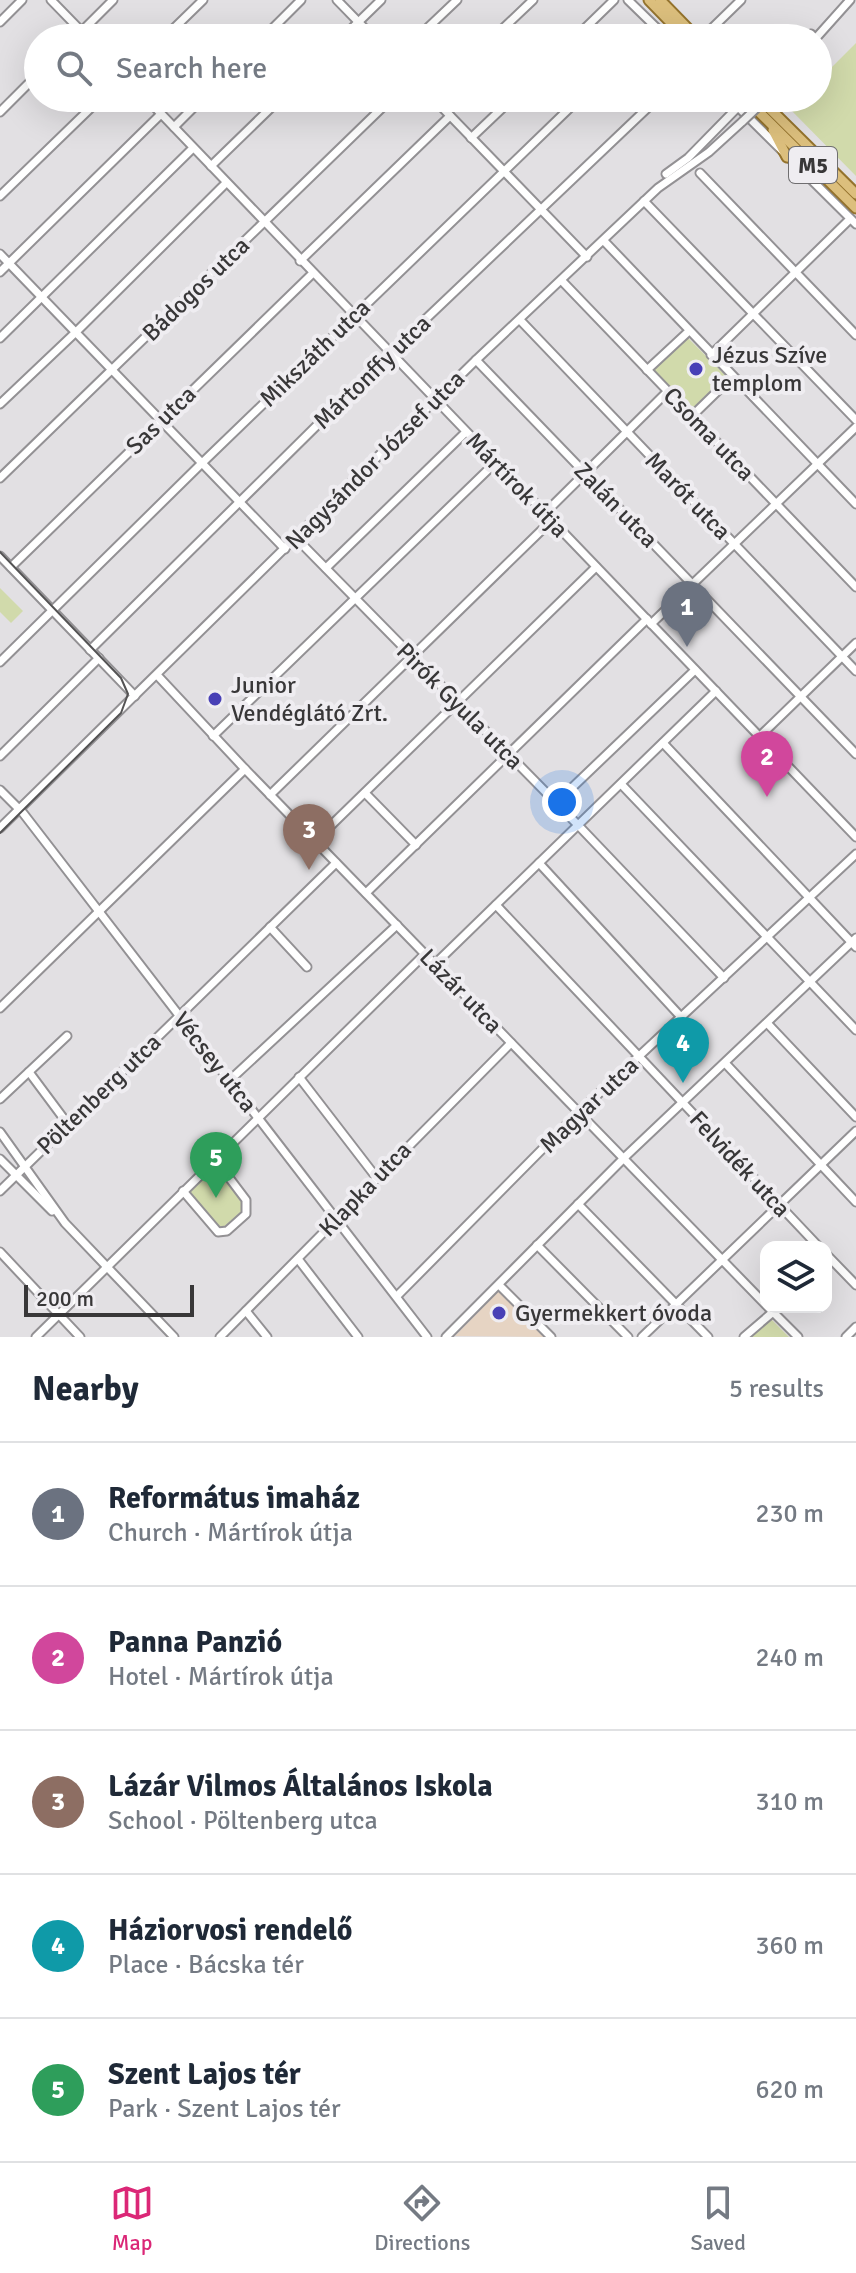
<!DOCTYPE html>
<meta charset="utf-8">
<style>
:root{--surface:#fff;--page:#f6f6f7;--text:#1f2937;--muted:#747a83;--line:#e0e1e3;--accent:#db2777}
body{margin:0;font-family:Signika,sans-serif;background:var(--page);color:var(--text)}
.controls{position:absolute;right:24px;bottom:24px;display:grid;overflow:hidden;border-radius:16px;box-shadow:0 8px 32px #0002}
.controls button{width:72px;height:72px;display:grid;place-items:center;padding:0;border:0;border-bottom:2px solid var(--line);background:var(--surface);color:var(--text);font:40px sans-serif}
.scale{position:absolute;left:24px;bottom:20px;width:170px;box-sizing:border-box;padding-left:8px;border:4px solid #383738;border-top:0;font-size:22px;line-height:28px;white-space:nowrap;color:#383738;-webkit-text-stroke:6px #efedf1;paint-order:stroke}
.you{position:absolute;left:562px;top:802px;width:28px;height:28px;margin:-20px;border:6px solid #fff;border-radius:50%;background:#1a73e8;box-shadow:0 0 0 12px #1a73e833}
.badge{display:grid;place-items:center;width:52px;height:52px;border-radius:50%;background:var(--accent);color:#fff;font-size:26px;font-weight:700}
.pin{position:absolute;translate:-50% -66px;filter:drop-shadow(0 2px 4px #0008)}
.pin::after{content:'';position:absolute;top:42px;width:28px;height:24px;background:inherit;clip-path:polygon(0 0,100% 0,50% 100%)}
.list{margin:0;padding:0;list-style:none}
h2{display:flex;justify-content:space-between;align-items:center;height:104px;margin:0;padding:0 32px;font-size:34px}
h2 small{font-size:26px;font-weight:400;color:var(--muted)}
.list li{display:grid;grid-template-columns:52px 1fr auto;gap:24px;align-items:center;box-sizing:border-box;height:144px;padding:0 32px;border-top:2px solid var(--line)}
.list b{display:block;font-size:30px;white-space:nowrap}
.list p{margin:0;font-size:26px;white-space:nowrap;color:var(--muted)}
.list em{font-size:26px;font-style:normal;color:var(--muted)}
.icon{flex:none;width:44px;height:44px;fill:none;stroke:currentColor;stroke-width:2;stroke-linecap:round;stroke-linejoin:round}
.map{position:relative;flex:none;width:856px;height:1337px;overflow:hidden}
.search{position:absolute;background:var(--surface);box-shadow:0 8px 32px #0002;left:24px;right:24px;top:24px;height:88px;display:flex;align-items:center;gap:20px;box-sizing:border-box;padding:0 28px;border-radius:44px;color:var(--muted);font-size:30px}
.sheet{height:824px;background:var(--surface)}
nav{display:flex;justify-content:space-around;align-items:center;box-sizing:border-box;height:112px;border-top:2px solid var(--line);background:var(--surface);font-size:22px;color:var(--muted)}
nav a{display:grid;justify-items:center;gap:4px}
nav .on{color:var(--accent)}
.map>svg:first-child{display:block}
.education{fill:#e6d4c3}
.green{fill:#d1daab}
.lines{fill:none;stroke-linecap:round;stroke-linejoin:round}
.minor-casing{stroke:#939194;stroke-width:11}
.major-casing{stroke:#94732d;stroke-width:13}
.minor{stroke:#fff;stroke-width:7}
.major{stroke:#dcbf7d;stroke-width:9}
.tram{stroke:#545354;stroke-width:2}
.minor-bridge-casing{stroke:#939194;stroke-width:11;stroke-linecap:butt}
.minor-bridge{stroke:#fff;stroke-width:7}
.poi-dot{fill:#4840b6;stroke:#efedf1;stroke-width:3}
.labels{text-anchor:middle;stroke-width:8;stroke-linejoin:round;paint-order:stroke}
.shield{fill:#efedf1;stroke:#6f6e70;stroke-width:2}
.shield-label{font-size:22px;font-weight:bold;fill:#383738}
.street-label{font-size:24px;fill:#383738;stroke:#efedf1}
.poi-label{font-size:24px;fill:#383738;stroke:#efedf1;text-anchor:start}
</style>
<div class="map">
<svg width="856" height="1337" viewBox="0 0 856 1337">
<rect width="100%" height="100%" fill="#e2e0e3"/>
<path class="education" d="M 499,1291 L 544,1337 L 455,1336 Z"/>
<g class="green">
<path d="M 856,43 L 856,176 L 790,109 L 801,98 L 818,98 L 818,81 Z"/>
<path d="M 687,337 L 726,376 L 692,409 L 653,370 Z"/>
<path d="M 0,588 L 23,611 L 11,623 L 0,612 Z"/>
<path d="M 215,1164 L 245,1203 L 244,1210 L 221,1229 L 217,1228 L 187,1192 Z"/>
<path d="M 771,1319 L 789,1337 L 750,1337 Z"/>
</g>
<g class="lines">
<defs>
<g id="minor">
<path d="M 51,0 L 88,38"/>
<path d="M 337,0 L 374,38"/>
<path d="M 628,0 L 667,38"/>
<path d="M 0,22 L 22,0"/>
<path d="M 75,38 L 113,0"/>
<path d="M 164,38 L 203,0"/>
<path d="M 263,38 L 301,0"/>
<path d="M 342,38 L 381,0"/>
<path d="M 417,38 L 457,0"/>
<path d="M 493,38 L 533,0"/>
<path d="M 575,38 L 614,0"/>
<path d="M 644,38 L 655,27"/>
<path d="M 702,38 L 741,0"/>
<path d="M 808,38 L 811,34"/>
<path d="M 816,38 L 850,0"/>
<path d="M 146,98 L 856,837"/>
<path d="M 433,98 L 587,257"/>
<path d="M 729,98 L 856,224"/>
<path d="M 0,112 L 38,74"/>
<path d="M 174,127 L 203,98"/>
<path d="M 471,138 L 513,98"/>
<path d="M 211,166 L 281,98"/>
<path d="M 700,173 L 856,335"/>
<path d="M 666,174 L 688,158 L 738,107"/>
<path d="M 0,196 L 101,98"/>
<path d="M 644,201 L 856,420"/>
<path d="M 604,241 L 856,504"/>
<path d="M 0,254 L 285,549"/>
<path d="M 300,261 L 450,116"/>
<path d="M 0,272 L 161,114"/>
<path d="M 562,281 L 856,587"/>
<path d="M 520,320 L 856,671"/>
<path d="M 0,338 L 193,148"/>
<path d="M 711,355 L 850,219"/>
<path d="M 476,360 L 856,754"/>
<path d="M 647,370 L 689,331"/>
<path d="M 0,404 L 76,332 L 226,183"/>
<path d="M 692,416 L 732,377"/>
<path d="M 0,478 L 392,98"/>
<path d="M 545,513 L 667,392"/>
<path d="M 296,538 L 577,824 L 724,978"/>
<path d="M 0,556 L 135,696"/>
<path d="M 11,567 L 312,274"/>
<path d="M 326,568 L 466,432"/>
<path d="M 651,624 L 856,427"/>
<path d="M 90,650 L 390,353 L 658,98"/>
<path d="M 0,662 L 202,463 L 580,98"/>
<path d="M 157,675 L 245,769 L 766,1305"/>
<path d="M 213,736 L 496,462"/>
<path d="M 760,736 L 856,643"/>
<path d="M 663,743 L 856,947"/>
<path d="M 0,756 L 99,658"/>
<path d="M 621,784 L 856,1030"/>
<path d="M 0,790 L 23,813 L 427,1337"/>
<path d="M 365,793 L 416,845"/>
<path d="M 270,795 L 552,520"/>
<path d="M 556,803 L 695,670"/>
<path d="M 0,828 L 476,360 L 658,188 L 709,152 L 743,121"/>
<path d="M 315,841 L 596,567"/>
<path d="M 539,863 L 682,1018"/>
<path d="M 366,893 L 647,619"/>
<path d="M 496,905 L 819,1247"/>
<path d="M 270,927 L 307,967"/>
<path d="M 435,964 L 716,691"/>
<path d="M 0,1008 L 245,769"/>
<path d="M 767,1023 L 856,1117"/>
<path d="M 725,1063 L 856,1202"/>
<path d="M 29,1072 L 67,1123"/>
<path d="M 299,1077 L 376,1177"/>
<path d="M 230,1080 L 397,925"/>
<path d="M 0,1099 L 67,1036"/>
<path d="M 0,1132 L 65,1223 L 174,1337"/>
<path d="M 0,1159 L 52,1211"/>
<path d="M 0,1191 L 336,863"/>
<path d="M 183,1191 L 218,1232 L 227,1231 L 246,1214 L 246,1200 L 215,1159"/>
<path d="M 578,1204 L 708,1337"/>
<path d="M 537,1245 L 628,1337"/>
<path d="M 0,1252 L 80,1337"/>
<path d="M 826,1254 L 856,1285"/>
<path d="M 298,1259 L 358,1337"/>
<path d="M 499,1285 L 551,1337"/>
<path d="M 397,1296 L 579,1112 L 856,854"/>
<path d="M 768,1307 L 798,1337"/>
<path d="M 246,1311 L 267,1337"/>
<path d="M 36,1337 L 425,954"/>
<path d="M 220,1337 L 511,1043"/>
<path d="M 446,1337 L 627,1155 L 856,938"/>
<path d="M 642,1337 L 856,1131"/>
<path d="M 744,1337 L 773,1312"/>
<path d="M 846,1337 L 856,1327"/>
</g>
<g id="major">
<path d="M 649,0 L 686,38"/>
<path d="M 660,0 L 697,38"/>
<path d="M 745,98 L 856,208"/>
<path d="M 759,98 L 856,194"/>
<path d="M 773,130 L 787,157"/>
</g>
</defs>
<use href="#minor" class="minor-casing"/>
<use href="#major" class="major-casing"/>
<use href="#minor" class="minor"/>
<use href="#major" class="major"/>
<path class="tram" d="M 0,552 L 121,678 L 128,694 L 121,713 L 0,833"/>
<defs>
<path id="minor-bridge" d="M 743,121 L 767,98"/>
</defs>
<use href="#minor-bridge" class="minor-bridge-casing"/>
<use href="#minor-bridge" class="minor-bridge"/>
</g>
<g class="poi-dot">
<circle cx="696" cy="369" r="8"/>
<circle cx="215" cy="699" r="8"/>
<circle cx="499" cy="1313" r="8"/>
</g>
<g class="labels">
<rect class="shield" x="789" y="147" width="48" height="36" rx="6"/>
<g class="shield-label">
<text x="813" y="173">M5</text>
</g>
<g class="street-label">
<text transform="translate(196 289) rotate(-44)" y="8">Bádogos utca</text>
<text transform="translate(315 353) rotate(-44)" y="8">Mikszáth utca</text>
<text transform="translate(372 372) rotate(-44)" y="8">Mártonffy utca</text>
<text transform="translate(161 420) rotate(-44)" y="8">Sas utca</text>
<text transform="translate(709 434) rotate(46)" y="8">Csoma utca</text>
<text transform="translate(375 460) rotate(-45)" y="8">Nagysándor József utca</text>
<text transform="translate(517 485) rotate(46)" y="8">Mártírok útja</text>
<text transform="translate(688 496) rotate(46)" y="8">Marót utca</text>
<text transform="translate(616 505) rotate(46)" y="8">Zalán utca</text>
<text transform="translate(460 706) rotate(45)" y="8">Pirók Gyula utca</text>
<text transform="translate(461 991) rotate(46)" y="8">Lázár utca</text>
<text transform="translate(215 1062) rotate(52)" y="8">Vécsey utca</text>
<text transform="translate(99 1094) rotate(-44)" y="8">Pöltenberg utca</text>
<text transform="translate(589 1105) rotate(-44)" y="8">Magyar utca</text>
<text transform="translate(740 1164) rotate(47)" y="8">Felvidék utca</text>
<text transform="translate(365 1189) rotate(-46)" y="8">Klapka utca</text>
</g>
<g class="poi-label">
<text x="712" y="363">Jézus Szíve<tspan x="712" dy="28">templom</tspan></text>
<text x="231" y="693">Junior<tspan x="231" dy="28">Vendéglátó Zrt.</tspan></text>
<text x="515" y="1321">Gyermekkert óvoda</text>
</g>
</g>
</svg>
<div class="controls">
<button><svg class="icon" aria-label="layers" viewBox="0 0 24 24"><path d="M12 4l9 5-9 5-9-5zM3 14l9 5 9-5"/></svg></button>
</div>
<div class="scale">200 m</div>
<div class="you"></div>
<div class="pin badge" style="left:687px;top:647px;background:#6b7280">1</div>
<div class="pin badge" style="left:767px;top:797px;background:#d1479c">2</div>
<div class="pin badge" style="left:309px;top:870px;background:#8d6e63">3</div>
<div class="pin badge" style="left:683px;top:1083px;background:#0f9aa8">4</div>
<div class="pin badge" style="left:216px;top:1198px;background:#2e9e5b">5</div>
<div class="search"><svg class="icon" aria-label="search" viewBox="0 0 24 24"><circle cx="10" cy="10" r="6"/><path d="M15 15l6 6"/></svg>Search here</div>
</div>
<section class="sheet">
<h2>Nearby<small>5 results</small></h2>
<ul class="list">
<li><span class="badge" style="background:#6b7280">1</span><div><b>Református imaház</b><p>Church · Mártírok útja</p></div><em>230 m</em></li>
<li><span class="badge" style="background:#d1479c">2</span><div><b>Panna Panzió</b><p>Hotel · Mártírok útja</p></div><em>240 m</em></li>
<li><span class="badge" style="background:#8d6e63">3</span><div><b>Lázár Vilmos Általános Iskola</b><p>School · Pöltenberg utca</p></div><em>310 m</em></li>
<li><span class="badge" style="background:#0f9aa8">4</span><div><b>Háziorvosi rendelő</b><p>Place · Bácska tér</p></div><em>360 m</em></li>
<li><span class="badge" style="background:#2e9e5b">5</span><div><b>Szent Lajos tér</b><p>Park · Szent Lajos tér</p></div><em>620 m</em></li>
</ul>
</section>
<nav>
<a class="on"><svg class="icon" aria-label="map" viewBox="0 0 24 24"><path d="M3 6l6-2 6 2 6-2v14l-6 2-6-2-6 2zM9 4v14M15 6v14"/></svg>Map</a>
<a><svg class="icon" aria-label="directions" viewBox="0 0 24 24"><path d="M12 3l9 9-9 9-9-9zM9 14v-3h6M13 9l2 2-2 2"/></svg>Directions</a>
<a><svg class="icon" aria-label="saved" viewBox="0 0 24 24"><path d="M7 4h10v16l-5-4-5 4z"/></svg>Saved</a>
</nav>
